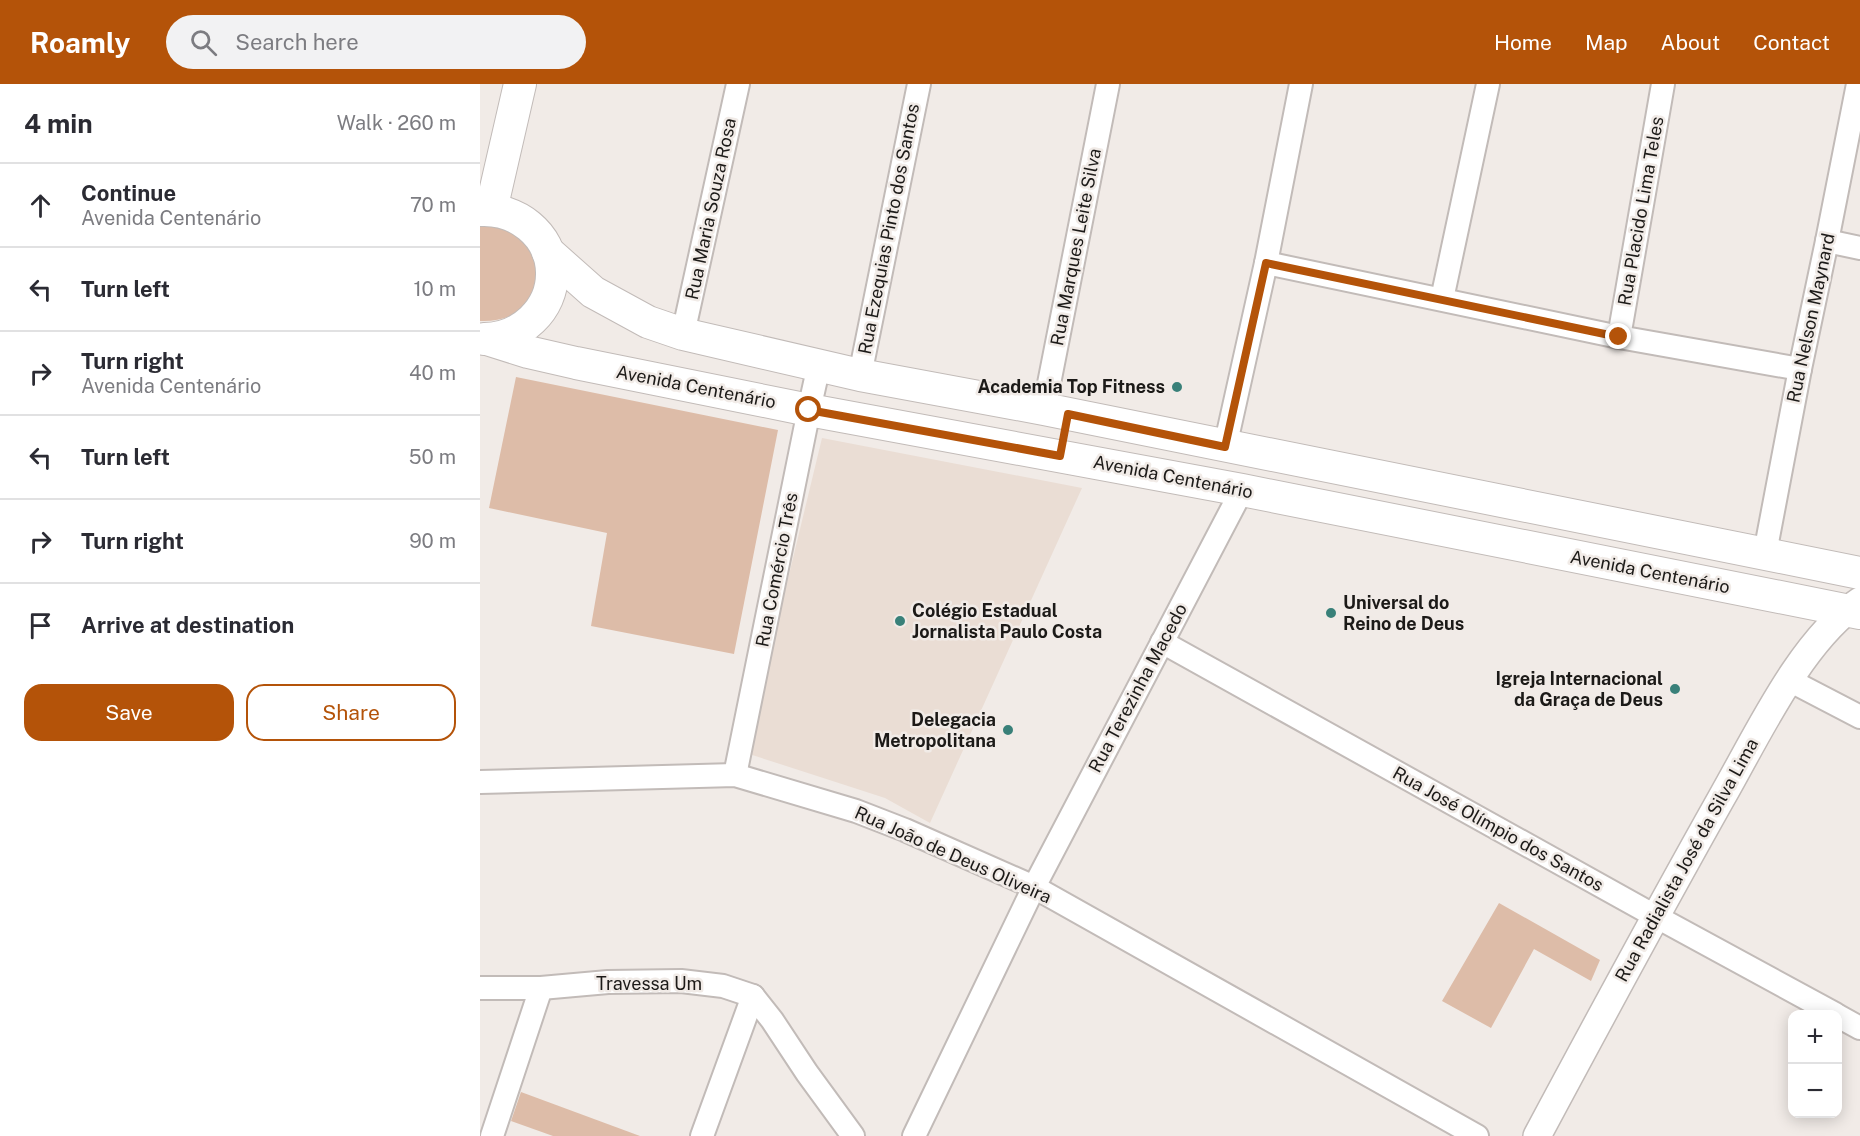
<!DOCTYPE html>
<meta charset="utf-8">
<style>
:root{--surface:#fff;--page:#f2f2f3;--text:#2b2b33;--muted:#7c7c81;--line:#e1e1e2;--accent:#b45309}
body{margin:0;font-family:"Public Sans",sans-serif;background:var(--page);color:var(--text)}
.controls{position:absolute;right:18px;bottom:18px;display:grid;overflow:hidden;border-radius:12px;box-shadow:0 3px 15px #0003}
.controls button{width:54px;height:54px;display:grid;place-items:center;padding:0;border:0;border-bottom:2px solid var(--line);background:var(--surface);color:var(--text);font:30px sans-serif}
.stop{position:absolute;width:18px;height:18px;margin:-14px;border:4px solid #b45309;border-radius:50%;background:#fff}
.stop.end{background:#b45309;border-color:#fff;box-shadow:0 2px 6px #0008}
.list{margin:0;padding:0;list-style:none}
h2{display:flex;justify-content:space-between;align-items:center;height:78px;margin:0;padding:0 24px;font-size:26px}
h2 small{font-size:20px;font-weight:400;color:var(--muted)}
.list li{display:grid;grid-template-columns:39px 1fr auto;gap:18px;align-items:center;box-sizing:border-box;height:84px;padding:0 24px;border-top:2px solid var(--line)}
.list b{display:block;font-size:22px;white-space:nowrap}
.list p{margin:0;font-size:20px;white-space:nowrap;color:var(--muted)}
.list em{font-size:20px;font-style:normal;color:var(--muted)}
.actions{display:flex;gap:12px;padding:18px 24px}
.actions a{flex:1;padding:14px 0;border:2px solid var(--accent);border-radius:18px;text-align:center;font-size:21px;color:var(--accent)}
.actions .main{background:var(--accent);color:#fff}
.icon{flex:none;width:33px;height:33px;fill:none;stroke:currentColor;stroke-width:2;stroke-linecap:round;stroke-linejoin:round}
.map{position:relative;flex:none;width:1380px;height:1052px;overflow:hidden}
header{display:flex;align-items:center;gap:36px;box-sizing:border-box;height:84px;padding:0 30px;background:var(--accent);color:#fff}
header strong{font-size:28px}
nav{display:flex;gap:33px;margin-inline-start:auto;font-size:21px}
.search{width:420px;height:54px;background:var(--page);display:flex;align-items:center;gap:15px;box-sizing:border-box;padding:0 21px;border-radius:33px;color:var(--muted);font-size:22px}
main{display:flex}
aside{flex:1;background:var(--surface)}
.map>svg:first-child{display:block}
.built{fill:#eaddd4}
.green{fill:#ddbca8}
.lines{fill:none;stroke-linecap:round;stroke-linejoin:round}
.minor-casing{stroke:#c2bbb8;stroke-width:26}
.tertiary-casing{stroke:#c2bbb8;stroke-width:30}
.secondary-casing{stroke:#c2bbb8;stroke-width:34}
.minor{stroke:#fff;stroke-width:22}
.tertiary{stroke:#fff;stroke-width:27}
.secondary{stroke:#fff;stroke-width:32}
.route{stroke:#b45309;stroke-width:8}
.poi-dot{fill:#398079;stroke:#f1ebe7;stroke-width:2}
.labels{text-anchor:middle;stroke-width:5;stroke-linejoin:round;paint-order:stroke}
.street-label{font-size:18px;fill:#1c1a18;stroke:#f1ebe7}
.poi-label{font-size:18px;font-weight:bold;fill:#1c1a18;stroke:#f1ebe7;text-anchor:end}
</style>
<header>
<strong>Roamly</strong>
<div class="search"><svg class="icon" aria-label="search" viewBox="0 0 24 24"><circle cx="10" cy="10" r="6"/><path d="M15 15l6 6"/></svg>Search here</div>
<nav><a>Home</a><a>Map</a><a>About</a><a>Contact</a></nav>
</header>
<main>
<aside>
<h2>4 min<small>Walk · 260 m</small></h2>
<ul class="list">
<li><svg class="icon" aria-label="ahead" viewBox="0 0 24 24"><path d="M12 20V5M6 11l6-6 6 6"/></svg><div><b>Continue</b><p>Avenida Centenário</p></div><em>70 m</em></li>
<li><svg class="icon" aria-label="left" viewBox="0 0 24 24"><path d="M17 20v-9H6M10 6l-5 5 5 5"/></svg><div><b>Turn left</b></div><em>10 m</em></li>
<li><svg class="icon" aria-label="right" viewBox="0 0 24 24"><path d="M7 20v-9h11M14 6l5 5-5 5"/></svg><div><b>Turn right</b><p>Avenida Centenário</p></div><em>40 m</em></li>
<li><svg class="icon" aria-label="left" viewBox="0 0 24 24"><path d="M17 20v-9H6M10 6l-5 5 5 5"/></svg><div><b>Turn left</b></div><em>50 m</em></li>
<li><svg class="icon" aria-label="right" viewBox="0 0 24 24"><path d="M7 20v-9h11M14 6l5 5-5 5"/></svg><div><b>Turn right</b></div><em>90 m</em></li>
<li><svg class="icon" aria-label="arrive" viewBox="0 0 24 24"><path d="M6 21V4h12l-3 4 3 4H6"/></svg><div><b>Arrive at destination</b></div></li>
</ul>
<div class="actions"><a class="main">Save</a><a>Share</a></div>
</aside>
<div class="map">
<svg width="1380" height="1052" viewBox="0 0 1380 1052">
<rect width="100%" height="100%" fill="#f1ebe7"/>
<path class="built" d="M 342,354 L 602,404 L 450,739 L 405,714 L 266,669 Z"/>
<g class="green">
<path d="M 0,134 L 35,140 L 60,184 C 57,193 56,207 50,216 C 39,232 19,238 0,237 Z"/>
<path d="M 36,293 L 298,346 L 254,570 L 111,542 L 127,449 L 9,424 Z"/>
<path d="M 1019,819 L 1120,876 L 1111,897 L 1054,865 L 1011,944 L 962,917 Z"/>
<path d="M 41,1008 L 160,1052 L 73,1052 L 31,1037 Z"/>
</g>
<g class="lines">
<defs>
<g id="minor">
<path d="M 1347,157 L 1380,164"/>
<path d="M 786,179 L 1139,253 L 1320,285"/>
<path d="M 962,215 L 1008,0"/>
<path d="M 203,250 L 258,0"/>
<path d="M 1139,253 L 1183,0"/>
<path d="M 380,291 L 439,0"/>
<path d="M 564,325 L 628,0"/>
<path d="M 745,363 L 786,179 L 821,0"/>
<path d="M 1285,469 L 1320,285 L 1347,157 L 1378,0"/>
<path d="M 682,558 L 1175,832 L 1355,930"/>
<path d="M 1309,596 L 1380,633"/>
<path d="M 255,691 L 329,326 L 339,281"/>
<path d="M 0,698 L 255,691 L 376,727 L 425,746 L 554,803 L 997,1052"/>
<path d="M 0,904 L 61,904 L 128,898 L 201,897 L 243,902 L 273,912 L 292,936 L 327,989 L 373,1052"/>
<path d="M 1358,932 L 1380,944"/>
<path d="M 12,1052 L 61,904"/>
<path d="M 222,1052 L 273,912"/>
<path d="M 434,1052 L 554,803 L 762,406"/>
</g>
<path id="tertiary" d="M 1057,1052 C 1118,938 1179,825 1242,713 C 1277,652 1321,556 1380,517"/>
<g id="secondary">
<path d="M 0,126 C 36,124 71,150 72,188 C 73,226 40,255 4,255"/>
<path d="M 11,126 L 40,0"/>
<path d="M 68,168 L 113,208 L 168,238 L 203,250 L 380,291 L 564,325 L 1380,489"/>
<path d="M 7,255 L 48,268 L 96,279 L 329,326 L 762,406 L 1380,529"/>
</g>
</defs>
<use href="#minor" class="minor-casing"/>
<use href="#tertiary" class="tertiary-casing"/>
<use href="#secondary" class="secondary-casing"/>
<use href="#minor" class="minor"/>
<use href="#tertiary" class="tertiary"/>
<use href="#secondary" class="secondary"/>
</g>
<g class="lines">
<path class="route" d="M 329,326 L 580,372 L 588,330 L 745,363 L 786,179 L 1139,253"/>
</g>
<g class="poi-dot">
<circle cx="697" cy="303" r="6"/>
<circle cx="851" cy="529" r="6"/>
<circle cx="420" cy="537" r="6"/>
<circle cx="1195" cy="605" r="6"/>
<circle cx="528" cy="646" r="6"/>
</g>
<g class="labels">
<g class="street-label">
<text transform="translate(231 125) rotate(-78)" y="6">Rua Maria Souza Rosa</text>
<text transform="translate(1161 127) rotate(-80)" y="6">Rua Placido Lima Teles</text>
<text transform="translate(409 145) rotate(-79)" y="6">Rua Ezequias Pinto dos Santos</text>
<text transform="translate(596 163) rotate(-79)" y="6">Rua Marques Leite Silva</text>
<text transform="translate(1331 234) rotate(-78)" y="6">Rua Nelson Maynard</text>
<text transform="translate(216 303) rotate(11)" y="6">Avenida Centenário</text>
<text transform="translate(693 393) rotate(11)" y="6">Avenida Centenário</text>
<text transform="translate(297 486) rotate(-79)" y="6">Rua Comércio Três</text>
<text transform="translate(1170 488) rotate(11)" y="6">Avenida Centenário</text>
<text transform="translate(658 604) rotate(-62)" y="6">Rua Terezinha Macedo</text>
<text transform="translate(1018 745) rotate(29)" y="6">Rua José Olímpio dos Santos</text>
<text transform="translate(473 771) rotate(24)" y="6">Rua João de Deus Oliveira</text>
<text transform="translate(1207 776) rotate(-61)" y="6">Rua Radialista José da Silva Lima</text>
<text x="169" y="906">Travessa Um</text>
</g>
<g class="poi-label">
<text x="685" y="309">Academia Top Fitness</text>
<text x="863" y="525" text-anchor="start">Universal do<tspan x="863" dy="21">Reino de Deus</tspan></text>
<text x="432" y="533" text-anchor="start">Colégio Estadual<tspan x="432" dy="21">Jornalista Paulo Costa</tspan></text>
<text x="1183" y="601">Igreja Internacional<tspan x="1183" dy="21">da Graça de Deus</tspan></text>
<text x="516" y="642">Delegacia<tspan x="516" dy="21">Metropolitana</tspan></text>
</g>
</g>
</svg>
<div class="controls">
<button>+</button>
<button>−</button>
</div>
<div class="stop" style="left:329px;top:326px"></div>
<div class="stop end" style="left:1139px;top:253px"></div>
</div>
</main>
